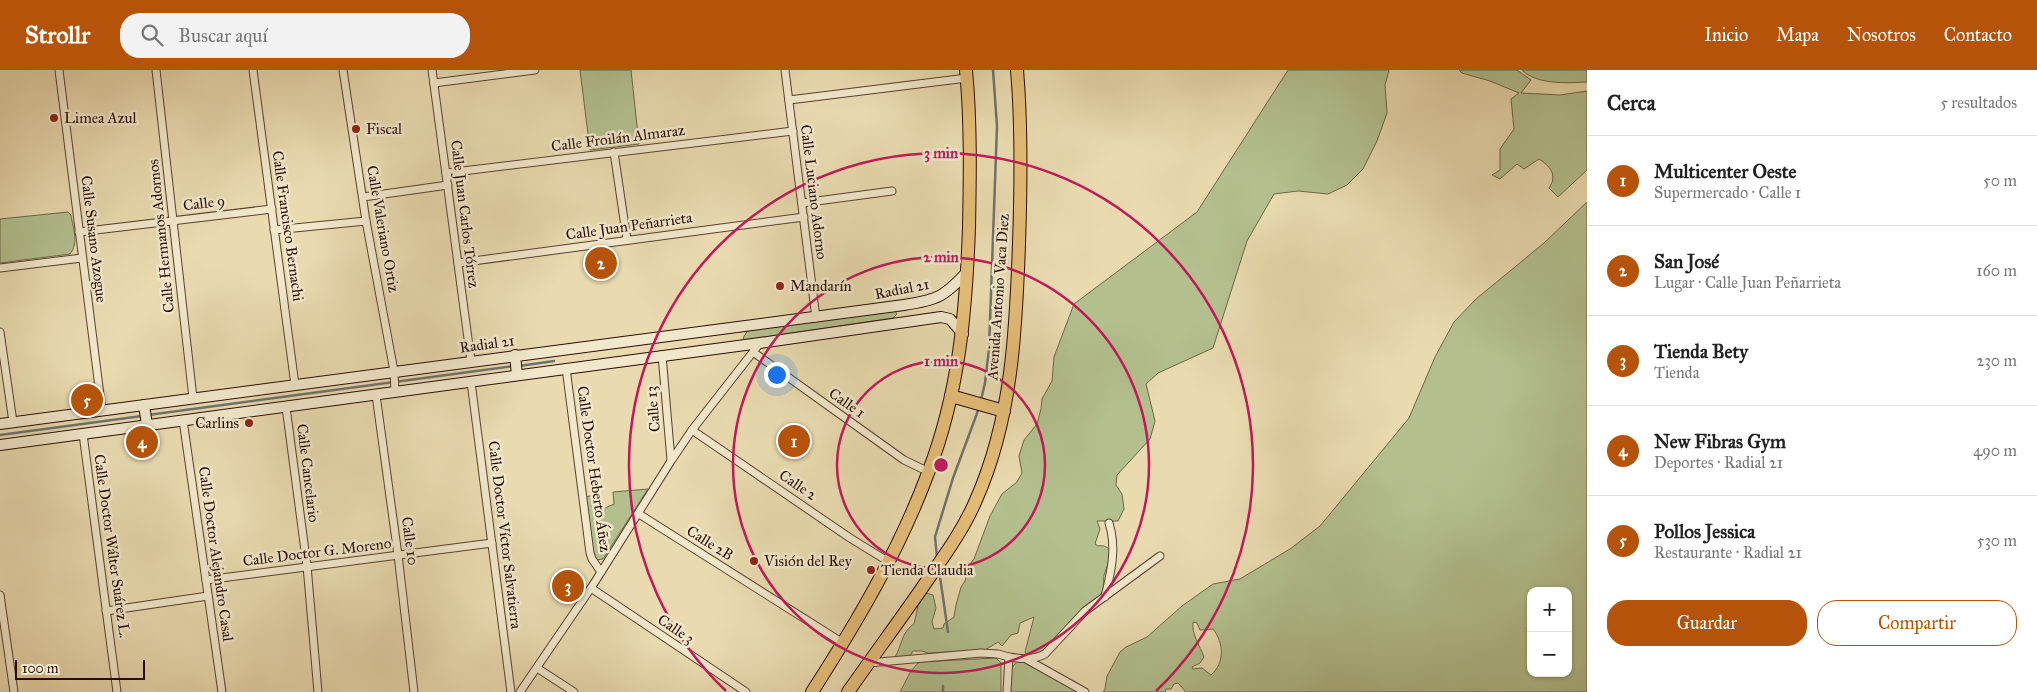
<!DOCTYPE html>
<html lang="es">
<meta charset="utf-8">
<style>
:root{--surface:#fff;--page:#f2f2f2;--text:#222;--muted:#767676;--line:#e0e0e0;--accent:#b45309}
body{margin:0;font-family:"IM FELL Great Primer",serif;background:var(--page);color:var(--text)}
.controls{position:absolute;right:15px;bottom:15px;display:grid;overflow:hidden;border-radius:10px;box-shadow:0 1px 4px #0004}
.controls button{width:45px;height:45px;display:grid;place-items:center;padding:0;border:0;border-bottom:1px solid var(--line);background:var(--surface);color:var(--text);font:25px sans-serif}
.scale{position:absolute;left:15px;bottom:12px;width:130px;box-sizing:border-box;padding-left:5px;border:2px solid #290c03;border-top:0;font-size:14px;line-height:18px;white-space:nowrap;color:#290c03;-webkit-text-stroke:4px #f1e7cb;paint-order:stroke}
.you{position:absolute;left:776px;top:304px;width:18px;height:18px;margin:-12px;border:4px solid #fff;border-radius:50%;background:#1a73e8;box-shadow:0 0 0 8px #1a73e833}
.badge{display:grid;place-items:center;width:32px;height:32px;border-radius:50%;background:var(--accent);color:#fff;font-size:16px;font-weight:700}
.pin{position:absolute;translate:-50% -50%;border:2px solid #fff;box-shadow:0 1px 5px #0006}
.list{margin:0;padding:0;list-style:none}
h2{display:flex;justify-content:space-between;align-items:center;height:65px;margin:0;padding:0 20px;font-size:21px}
h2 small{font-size:16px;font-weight:400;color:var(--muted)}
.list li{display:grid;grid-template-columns:32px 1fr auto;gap:15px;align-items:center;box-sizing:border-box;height:90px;padding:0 20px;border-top:1px solid var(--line)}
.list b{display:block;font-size:19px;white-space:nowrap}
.list p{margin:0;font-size:16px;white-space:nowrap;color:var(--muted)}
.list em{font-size:16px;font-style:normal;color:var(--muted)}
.actions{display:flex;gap:10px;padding:15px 20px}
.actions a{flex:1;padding:11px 0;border:1px solid var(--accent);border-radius:20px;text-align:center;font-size:18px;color:var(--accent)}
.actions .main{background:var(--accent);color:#fff}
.icon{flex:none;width:28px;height:28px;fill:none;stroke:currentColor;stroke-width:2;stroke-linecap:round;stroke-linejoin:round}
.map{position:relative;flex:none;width:1587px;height:622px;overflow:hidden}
header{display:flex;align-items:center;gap:30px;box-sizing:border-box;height:70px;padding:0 25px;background:var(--accent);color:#fff}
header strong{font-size:24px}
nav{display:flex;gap:28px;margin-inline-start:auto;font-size:18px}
.search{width:350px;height:45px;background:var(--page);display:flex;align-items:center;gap:12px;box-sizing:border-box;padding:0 18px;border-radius:20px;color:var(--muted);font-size:19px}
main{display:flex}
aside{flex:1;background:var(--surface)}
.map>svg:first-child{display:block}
.green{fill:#b3c08e;stroke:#6e6648;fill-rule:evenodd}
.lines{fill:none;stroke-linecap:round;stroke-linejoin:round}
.stream{stroke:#6e736e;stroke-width:2.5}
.street-casing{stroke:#59402e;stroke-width:9}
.secondary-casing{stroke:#290c03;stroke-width:12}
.highway-casing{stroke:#290c03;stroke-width:14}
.street{stroke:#f1e7cb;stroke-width:7}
.secondary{stroke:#f1e7cb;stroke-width:10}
.highway{stroke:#e4bd78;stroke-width:12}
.ring{fill:none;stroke:#c2185b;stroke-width:2.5}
.poi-dot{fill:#8f2418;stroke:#f1e7cb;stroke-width:2}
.labels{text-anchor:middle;stroke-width:5;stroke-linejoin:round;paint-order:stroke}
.poi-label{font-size:15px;fill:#290c03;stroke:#f1e7cb;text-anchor:start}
.street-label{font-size:15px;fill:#290c03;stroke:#f1e7cb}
.centre{fill:#c2185b;stroke:#f1e7cb;stroke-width:2.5}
.ring-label{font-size:15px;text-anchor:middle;font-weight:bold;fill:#c2185b;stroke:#f1e7cb;stroke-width:5;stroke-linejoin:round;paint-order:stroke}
</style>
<header>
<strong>Strollr</strong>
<div class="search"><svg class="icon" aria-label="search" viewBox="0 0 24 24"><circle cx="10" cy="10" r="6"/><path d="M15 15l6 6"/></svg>Buscar aquí</div>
<nav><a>Inicio</a><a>Mapa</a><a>Nosotros</a><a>Contacto</a></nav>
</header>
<main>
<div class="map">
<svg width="1587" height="622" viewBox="0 0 1587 622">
<rect width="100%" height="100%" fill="#e9daaf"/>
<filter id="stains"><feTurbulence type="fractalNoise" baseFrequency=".004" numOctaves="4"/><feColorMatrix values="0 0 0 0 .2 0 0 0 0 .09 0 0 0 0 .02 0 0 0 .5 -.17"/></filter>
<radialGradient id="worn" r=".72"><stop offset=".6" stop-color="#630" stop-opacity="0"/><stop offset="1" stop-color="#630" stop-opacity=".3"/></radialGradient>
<g class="green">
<path d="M 580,0 L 631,0 L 639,74 L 590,80 Z"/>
<path d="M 1288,0 L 1389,0 L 1385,15 L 1387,43 L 1377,71 L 1363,99 L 1347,115 L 1328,124 L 1298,121 L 1274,124 L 1247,171 L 1213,278 L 1158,303 L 1146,314 L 1155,351 L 1150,369 L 1117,405 L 1116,415 L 1122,424 L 1124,439 L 1118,451 L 1097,451 L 1100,459 L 1095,474 L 1098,476 C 1103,475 1106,476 1110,480 C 1110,489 1107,497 1104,505 C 1103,512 1105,518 1101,524 C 1098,532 1089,532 1083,538 C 1070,551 1048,587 1026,585 L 1025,582 L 1034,547 L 1020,553 L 1018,563 L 1011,565 L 1002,576 L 998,572 L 985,580 L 928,583 L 922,581 L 913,581 L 909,587 L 895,587 C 902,576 901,562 914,554 L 918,536 L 926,523 L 933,525 L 936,538 L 932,552 L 934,559 L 943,558 L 944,554 L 954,547 L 956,535 L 961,517 L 965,511 L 969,495 L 974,489 L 990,446 L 1002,424 L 1017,412 L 1022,403 L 1019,386 L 1024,370 L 1037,354 L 1041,339 L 1042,329 L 1052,311 L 1054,287 L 1074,234 L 1197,142 Z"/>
<path d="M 1459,0 L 1517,0 L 1531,10 L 1521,23 L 1560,25 L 1587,21 L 1587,100 L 1558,127 L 1549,118 C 1558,105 1550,96 1539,89 L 1524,99 L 1517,94 L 1500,109 L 1492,105 L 1500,100 L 1500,79 L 1514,59 L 1511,29 L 1519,23 L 1490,11 L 1462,3 Z"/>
<path d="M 1522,0 L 1587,0 L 1587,12 C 1567,13 1537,15 1522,0 Z"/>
<path d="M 1587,132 L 1587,622 L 1186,622 L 1178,613 L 1174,614 L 1171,619 L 1166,619 L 1165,622 L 1103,622 L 1105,619 L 1107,606 L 1120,582 L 1126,577 L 1147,567 L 1182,536 L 1213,514 L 1240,509 L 1290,479 L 1320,456 L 1409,348 L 1435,287 L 1454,252 L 1476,229 L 1544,173 ZM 1531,521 L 1568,521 L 1568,603 L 1531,603 ZM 1193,552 L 1197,553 L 1200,560 L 1213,559 C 1224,573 1225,593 1211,605 L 1202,598 L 1193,599 L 1192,597 L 1200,593 L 1204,587 C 1200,576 1191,563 1193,552 Z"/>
<path d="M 68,142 L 71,145 C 73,158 79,173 70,184 L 0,193 L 0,149 Z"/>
<path d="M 895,241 L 897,244 L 893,248 L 745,270 L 743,268 L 748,260 Z"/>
<path d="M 648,419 L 603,489 L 596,490 L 594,489 L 585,427 L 595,425 L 598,437 L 605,438 L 614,434 L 613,422 Z"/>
<path d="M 996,588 L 1001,593 L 1001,622 L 900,622 L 911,601 L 919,592 Z"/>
<path d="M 1018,590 L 1025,592 L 1078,622 L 1010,622 L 1011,599 Z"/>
</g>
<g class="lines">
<g class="stream">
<path d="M 519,296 L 554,291"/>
<path d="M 981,330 L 985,313 L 989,279 L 997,56 L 993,0"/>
<path d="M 148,345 L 514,296"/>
<path d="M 0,365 L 142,346"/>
<path d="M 937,487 L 935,467 L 953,408 L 979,338"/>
<path d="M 939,500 L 948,562"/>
<path d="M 943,616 L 943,622"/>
</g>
<defs>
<g id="street">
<path d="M 59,0 L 102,341"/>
<path d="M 156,0 L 193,328"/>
<path d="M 253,0 L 295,315"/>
<path d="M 343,0 L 366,151 L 394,301 L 395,322"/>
<path d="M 432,0 L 471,291"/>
<path d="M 785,0 L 816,248"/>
<path d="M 434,13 L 535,0"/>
<path d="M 789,30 L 967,8"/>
<path d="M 614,82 L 627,170"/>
<path d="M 446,103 L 793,61"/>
<path d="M 363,127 L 448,115"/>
<path d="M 802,133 L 892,121"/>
<path d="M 274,160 L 366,151"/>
<path d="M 79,162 L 272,139"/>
<path d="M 458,193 L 804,147"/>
<path d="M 0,198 L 82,188"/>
<path d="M 0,262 L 13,352"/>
<path d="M 753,282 L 904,390 L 929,402"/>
<path d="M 662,285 L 671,390"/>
<path d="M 566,298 L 590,483 L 592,489 L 601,502"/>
<path d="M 471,312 L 511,622"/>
<path d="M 376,325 L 398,485 L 414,622"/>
<path d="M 286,337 L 307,496 L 318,622"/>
<path d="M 183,350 L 222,622"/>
<path d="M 692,360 L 850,468 L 889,492"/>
<path d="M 83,364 L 117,622"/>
<path d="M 639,444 L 843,573"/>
<path d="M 206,510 L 492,473"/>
<path d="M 591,518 L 746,622"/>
<path d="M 0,525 L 14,622"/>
<path d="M 1105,527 C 1111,502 1117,478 1109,453"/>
<path d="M 106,541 L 208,526"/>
<path d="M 1026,589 L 1085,622"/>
<path d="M 868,593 L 981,583 L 998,584 L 1009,587"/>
<path d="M 537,598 L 574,622"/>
<path d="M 520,622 L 591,518 L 671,391 L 692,360 L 760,273"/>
<path d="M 1007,622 L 1009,587 C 1022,589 1033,590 1045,584 L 1085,541 L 1160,486"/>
</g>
<g id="secondary">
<path d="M 515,285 L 517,305"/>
<path d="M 144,335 L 147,355"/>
<path d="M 0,354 L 904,235 C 937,230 944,227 967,202"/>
<path d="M 0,375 L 760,273 L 941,247 L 950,249 L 963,264"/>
</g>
<g id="highway">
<path d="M 951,326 L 1004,341"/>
<path d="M 812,622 C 857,552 899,481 928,403 C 959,323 966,242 969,158 C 970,106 971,53 966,0"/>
<path d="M 848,622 C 876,582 906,542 933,502 C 949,479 965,456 976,430 C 1012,349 1016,261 1019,174 C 1021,116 1022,58 1017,0"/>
</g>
</defs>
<use href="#street" class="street-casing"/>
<use href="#secondary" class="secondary-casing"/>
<use href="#highway" class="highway-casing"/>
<use href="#street" class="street"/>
<use href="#secondary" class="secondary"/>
<use href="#highway" class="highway"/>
</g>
<g class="ring">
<circle cx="941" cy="395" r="104"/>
<circle cx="941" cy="395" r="208"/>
<path d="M726 621A312 312 0 1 1 1156 621"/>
</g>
<g class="poi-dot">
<circle cx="54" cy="48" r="5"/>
<circle cx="356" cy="59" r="5"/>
<circle cx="780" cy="216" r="5"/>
<circle cx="249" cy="353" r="5"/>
<circle cx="754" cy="491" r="5"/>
<circle cx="871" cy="500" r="5"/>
</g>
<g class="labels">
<g class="poi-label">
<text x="64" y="53">Limea Azul</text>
<text x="366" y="64">Fiscal</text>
<text x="790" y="221">Mandarín</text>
<text x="239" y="358" text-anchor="end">Carlins</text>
<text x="764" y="496">Visión del Rey</text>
<text x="881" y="505">Tienda Claudia</text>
</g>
<g class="street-label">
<text transform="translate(618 68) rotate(-7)" y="5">Calle Froilán Almaraz</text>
<text transform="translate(814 122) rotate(83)" y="5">Calle Luciano Adorno</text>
<text transform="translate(204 133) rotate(-7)" y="5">Calle 9</text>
<text transform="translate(465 144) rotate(83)" y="5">Calle Juan Carlos Tórrez</text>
<text transform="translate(288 156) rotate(82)" y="5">Calle Francisco Bernachi</text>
<text transform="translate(629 156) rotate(-8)" y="5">Calle Juan Peñarrieta</text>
<text transform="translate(383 159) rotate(80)" y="5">Calle Valeriano Ortiz</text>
<text transform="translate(161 166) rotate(-96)" y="5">Calle Hermanos Adornos</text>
<text transform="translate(94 169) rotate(83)" y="5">Calle Susano Azogue</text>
<text transform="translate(902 219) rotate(-11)" y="5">Radial 21</text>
<text transform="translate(998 227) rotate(-86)" y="5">Avenida Antonio Vaca Diez</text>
<text transform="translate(487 274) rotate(-8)" y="5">Radial 21</text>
<text transform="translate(847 333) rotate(35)" y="5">Calle 1</text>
<text transform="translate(653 339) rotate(-95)" y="5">Calle 13</text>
<text transform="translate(594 399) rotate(82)" y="5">Calle Doctor Heberto Áñez</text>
<text transform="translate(308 403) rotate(83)" y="5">Calle Cancelario</text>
<text transform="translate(798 415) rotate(34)" y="5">Calle 2</text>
<text transform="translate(505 465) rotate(83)" y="5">Calle Doctor Víctor Salvatierra</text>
<text transform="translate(410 471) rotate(82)" y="5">Calle 10</text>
<text transform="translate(710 473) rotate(32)" y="5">Calle 2B</text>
<text transform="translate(112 476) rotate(82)" y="5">Calle Doctor Wálter Suárez L.</text>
<text transform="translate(317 482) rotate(-7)" y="5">Calle Doctor G. Moreno</text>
<text transform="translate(216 484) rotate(82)" y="5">Calle Doctor Alejandro Casal</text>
<text transform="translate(676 559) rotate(34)" y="5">Calle 3</text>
</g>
</g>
<circle cx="941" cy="395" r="8" class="centre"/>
<g class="ring-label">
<text x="941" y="88">3 min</text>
<text x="941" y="192">2 min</text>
<text x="941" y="296">1 min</text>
</g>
<rect width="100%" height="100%" filter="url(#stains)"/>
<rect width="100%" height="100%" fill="url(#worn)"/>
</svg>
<div class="controls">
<button>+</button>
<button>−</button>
</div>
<div class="scale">100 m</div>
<div class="you"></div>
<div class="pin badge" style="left:794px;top:371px">1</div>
<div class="pin badge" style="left:601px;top:193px">2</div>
<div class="pin badge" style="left:568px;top:516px">3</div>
<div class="pin badge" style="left:142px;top:372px">4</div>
<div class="pin badge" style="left:87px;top:330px">5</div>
</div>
<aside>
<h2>Cerca<small>5 resultados</small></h2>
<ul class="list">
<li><span class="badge">1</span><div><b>Multicenter Oeste</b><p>Supermercado · Calle 1</p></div><em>50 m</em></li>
<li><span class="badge">2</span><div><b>San José</b><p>Lugar · Calle Juan Peñarrieta</p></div><em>160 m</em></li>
<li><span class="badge">3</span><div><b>Tienda Bety</b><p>Tienda</p></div><em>230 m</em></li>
<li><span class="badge">4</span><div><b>New Fibras Gym</b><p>Deportes · Radial 21</p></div><em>490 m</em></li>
<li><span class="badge">5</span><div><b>Pollos Jessica</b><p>Restaurante · Radial 21</p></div><em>530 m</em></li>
</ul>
<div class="actions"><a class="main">Guardar</a><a>Compartir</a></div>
</aside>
</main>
